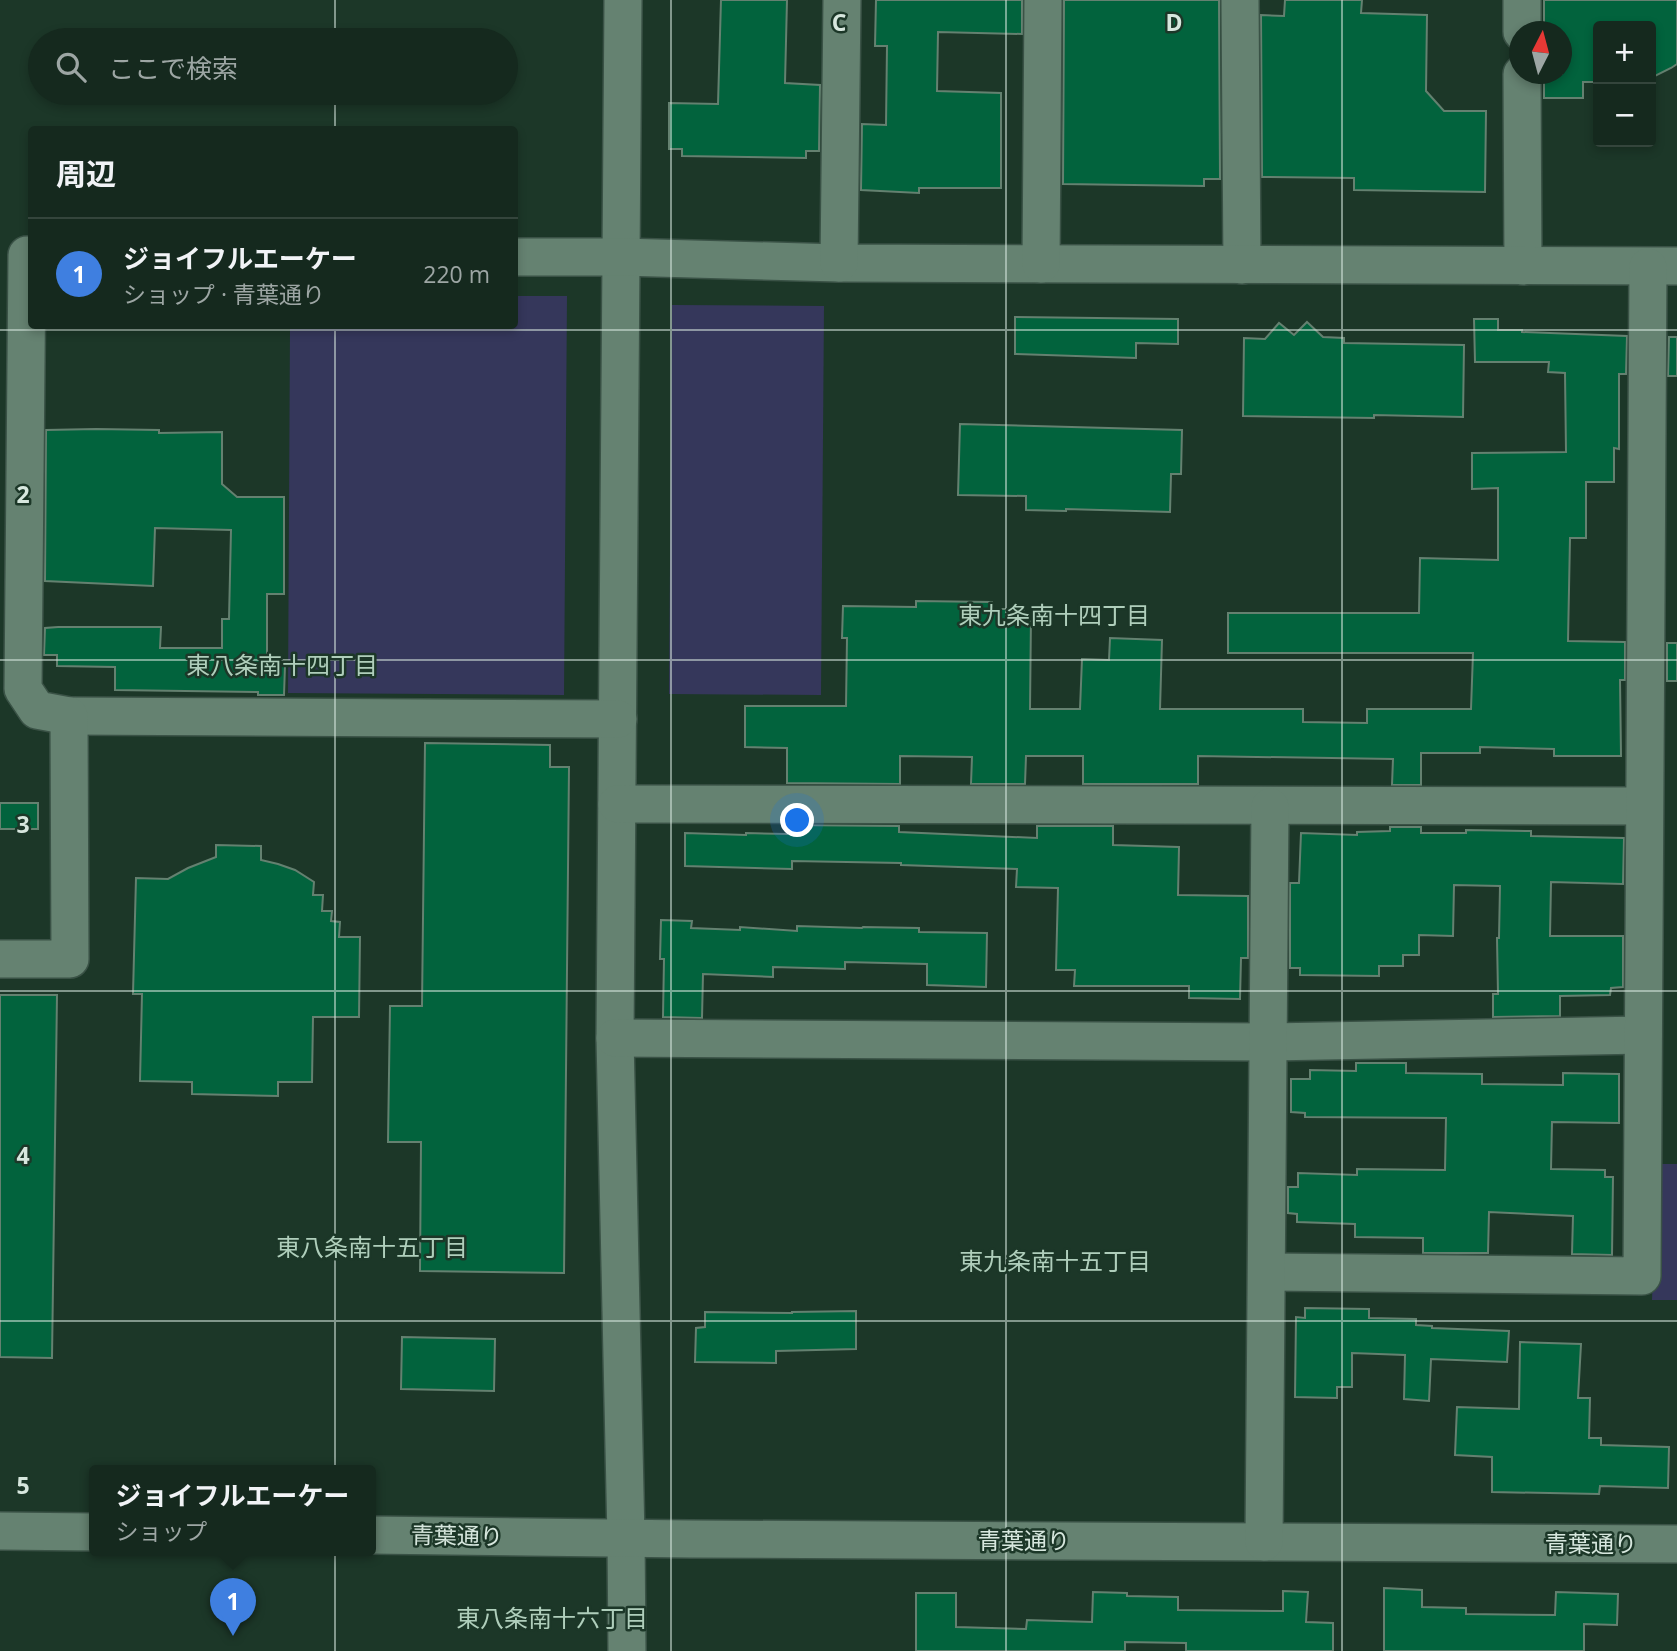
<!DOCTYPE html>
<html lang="ja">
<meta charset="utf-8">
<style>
:root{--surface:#15291e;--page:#22352b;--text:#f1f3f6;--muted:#9da6a4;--line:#34453c;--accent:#aab0fb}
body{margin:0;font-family:"Open Sans","Noto Sans JP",sans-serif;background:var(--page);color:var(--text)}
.controls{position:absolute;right:21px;top:21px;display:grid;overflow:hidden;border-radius:7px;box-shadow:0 4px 10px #0003}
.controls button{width:63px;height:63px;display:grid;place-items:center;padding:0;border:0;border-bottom:2px solid var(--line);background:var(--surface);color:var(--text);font:35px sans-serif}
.compass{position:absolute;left:1509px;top:21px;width:63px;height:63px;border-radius:50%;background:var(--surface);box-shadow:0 4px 10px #0003;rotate:6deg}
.you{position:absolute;left:798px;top:821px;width:24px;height:24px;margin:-18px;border:5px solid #fff;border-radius:50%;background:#1a73e8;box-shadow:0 0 0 10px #1a73e833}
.badge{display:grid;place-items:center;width:46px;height:46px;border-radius:50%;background:var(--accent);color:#fff;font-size:23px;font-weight:700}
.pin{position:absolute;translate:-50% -58px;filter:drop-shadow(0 2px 4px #0008)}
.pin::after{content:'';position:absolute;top:37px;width:24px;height:21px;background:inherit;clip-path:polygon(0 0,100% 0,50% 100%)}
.popup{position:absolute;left:89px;top:1465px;width:287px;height:91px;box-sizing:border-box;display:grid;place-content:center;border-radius:7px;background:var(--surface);filter:drop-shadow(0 2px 5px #0005);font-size:23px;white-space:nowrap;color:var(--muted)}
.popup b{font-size:26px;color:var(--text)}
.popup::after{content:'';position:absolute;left:50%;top:100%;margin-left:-14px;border:14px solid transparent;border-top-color:var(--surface)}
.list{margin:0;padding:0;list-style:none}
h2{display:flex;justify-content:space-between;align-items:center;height:91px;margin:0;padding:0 28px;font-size:30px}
h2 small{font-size:23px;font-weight:400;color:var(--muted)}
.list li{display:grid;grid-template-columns:46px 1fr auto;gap:21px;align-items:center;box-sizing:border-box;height:112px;padding:0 28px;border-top:2px solid var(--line)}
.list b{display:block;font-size:26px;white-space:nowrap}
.list p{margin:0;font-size:23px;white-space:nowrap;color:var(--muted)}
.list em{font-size:23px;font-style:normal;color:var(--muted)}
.icon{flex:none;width:38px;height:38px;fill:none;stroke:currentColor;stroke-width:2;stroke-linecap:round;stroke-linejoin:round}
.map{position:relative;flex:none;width:1677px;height:1651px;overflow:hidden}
.search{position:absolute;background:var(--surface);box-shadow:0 4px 10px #0003;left:28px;top:28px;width:490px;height:77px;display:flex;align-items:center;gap:18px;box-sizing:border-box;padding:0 24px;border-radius:38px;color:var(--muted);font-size:26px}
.panel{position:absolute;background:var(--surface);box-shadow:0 4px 10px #0003;left:28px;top:126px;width:490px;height:203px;border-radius:7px}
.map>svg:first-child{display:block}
.green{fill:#35375b}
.building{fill:#02633d;stroke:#648170;stroke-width:2}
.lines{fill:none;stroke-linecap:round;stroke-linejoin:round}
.minor-casing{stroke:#3a5246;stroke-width:40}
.minor{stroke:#658271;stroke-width:37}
.grid{fill:none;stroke:#d7e7de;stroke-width:2;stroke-opacity:0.55}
.labels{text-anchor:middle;stroke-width:5;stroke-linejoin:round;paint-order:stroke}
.street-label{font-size:23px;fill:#d7e7de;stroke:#1c3728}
.neighbourhood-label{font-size:24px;fill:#afcebb;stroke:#1c3728}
.grid-label{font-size:23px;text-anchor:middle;font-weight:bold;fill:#d7e7de;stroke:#1c3728;stroke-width:5;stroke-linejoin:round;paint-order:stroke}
</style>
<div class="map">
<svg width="1677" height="1651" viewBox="0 0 1677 1651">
<rect width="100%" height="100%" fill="#1c3728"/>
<g class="green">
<path d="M 515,296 L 567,296 L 564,695 L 288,693 L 290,326 L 514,326 Z"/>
<path d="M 672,305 L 824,306 L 821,695 L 669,694 Z"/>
<path d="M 1657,1164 L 1677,1164 L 1677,1300 L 1652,1300 Z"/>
</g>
<g class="building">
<path d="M 721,0 L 787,0 L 785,83 L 820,85 L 819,151 L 806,151 L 806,158 L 682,156 L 682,149 L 669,149 L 669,103 L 718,104 Z"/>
<path d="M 876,0 L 1022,0 L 1022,34 L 938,32 L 937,91 L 1001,93 L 1001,188 L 919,188 L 919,193 L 861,190 L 862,124 L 886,125 L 887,46 L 875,46 Z"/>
<path d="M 1064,0 L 1219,0 L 1220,179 L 1204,179 L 1204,186 L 1063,184 Z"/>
<path d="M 1285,0 L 1362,0 L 1361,13 L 1427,15 L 1426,91 L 1444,111 L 1486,111 L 1485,192 L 1354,190 L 1354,178 L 1262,177 L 1261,15 L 1284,16 Z"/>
<path d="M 1544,0 L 1677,0 L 1677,64 L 1671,68 L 1651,78 L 1651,26 L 1598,26 L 1598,82 L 1583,82 L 1583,98 L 1544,98 L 1544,74 L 1562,74 L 1562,32 L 1544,32 Z"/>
<path d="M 1015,317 L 1178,319 L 1178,344 L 1136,343 L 1136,358 L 1015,354 Z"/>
<path d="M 1474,319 L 1498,319 L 1498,330 L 1522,330 L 1522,332 L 1627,336 L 1626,374 L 1619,374 L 1619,449 L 1614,448 L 1614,482 L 1586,482 L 1586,538 L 1570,538 L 1568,641 L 1625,642 L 1625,680 L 1620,680 L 1621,756 L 1554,756 L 1554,749 L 1480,747 L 1480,753 L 1421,753 L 1421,785 L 1392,785 L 1393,759 L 1198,756 L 1198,784 L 1083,784 L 1083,756 L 1026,756 L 1025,784 L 971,784 L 972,757 L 900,756 L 900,784 L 787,783 L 787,748 L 745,747 L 745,706 L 846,706 L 847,638 L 842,638 L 843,606 L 916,607 L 916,601 L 992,602 L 992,609 L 1024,609 L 1024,615 L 1031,615 L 1030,709 L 1080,709 L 1082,659 L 1109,660 L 1110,638 L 1162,640 L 1160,709 L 1303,709 L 1303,722 L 1367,723 L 1367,709 L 1471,709 L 1473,653 L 1228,653 L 1228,613 L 1419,613 L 1420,558 L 1498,560 L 1498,488 L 1472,489 L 1472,453 L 1566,452 L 1565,373 L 1548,372 L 1549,362 L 1475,362 Z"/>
<path d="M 1307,322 L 1323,337 L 1344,338 L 1344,343 L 1464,345 L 1463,417 L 1374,415 L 1374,418 L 1243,416 L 1244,338 L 1265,339 L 1279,323 L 1294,335 Z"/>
<path d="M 1669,337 L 1677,337 L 1677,376 L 1668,376 Z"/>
<path d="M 960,424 L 1182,430 L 1181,474 L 1171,474 L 1170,512 L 1066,509 L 1066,511 L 1026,510 L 1026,496 L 958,495 Z"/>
<path d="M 96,429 L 159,430 L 159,433 L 222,432 L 222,484 L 237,497 L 284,497 L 284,594 L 267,594 L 267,665 L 285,665 L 284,695 L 258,695 L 258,692 L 115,690 L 115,667 L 57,666 L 57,655 L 44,655 L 45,628 L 58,627 L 161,627 L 160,648 L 222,648 L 222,619 L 229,619 L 231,530 L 155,528 L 153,586 L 45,581 L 46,430 Z"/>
<rect x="1667" y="643" width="10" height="38"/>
<path d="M 425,743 L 550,745 L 550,767 L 569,767 L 564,1273 L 420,1271 L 421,1142 L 388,1142 L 390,1006 L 422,1006 Z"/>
<rect x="0" y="803" width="38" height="26"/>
<path d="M 787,825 L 899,826 L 899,832 L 1037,838 L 1037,826 L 1113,826 L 1113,845 L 1179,847 L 1178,895 L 1248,896 L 1248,958 L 1241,958 L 1240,999 L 1189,998 L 1189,986 L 1074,986 L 1075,970 L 1056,970 L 1058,888 L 1016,887 L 1017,869 L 901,865 L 901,863 L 792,861 L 792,869 L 685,866 L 685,833 L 746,835 L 746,833 L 787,834 Z"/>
<path d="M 1390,827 L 1421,827 L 1421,833 L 1466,833 L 1466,830 L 1531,831 L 1531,836 L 1624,838 L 1623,884 L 1551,882 L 1550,936 L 1623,936 L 1623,987 L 1611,988 L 1610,995 L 1560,996 L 1560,1016 L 1493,1017 L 1493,994 L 1498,994 L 1497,938 L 1499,938 L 1500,886 L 1454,885 L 1453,936 L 1419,935 L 1419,955 L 1403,955 L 1403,966 L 1379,966 L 1379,976 L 1300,975 L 1300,968 L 1290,968 L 1290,883 L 1299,883 L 1301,833 L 1357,835 L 1357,832 L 1390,831 Z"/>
<path d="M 216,845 L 261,846 L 261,860 L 278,864 L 295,870 L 314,882 L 313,895 L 323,895 L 322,911 L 332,911 L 331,921 L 340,922 L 339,937 L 360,937 L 359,1017 L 313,1017 L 312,1082 L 278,1082 L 278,1096 L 192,1094 L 192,1082 L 140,1081 L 142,994 L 133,994 L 136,878 L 168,879 L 188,868 L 216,857 Z"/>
<path d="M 661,920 L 692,921 L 691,928 L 740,930 L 740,927 L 797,931 L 797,926 L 862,928 L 863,927 L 919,928 L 919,932 L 987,933 L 986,987 L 927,985 L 927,964 L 845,962 L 845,969 L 773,967 L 773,977 L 703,974 L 702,1018 L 663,1017 L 664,959 L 660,959 Z"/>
<path d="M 0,995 L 57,995 L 52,1358 L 0,1357 Z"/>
<path d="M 1356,1063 L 1406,1063 L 1406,1073 L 1482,1074 L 1482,1084 L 1563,1085 L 1563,1073 L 1619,1074 L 1619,1123 L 1552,1122 L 1551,1169 L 1605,1170 L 1605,1177 L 1613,1177 L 1612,1255 L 1572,1254 L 1573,1216 L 1489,1212 L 1488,1253 L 1423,1253 L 1423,1238 L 1355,1237 L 1355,1224 L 1297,1222 L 1297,1214 L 1288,1213 L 1288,1187 L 1298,1187 L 1298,1173 L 1357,1175 L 1357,1169 L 1445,1170 L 1446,1118 L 1305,1117 L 1305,1113 L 1291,1112 L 1291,1079 L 1310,1079 L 1310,1070 L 1356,1071 Z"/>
<path d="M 1305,1308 L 1369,1309 L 1369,1318 L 1416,1319 L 1416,1325 L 1432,1326 L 1432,1328 L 1509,1331 L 1507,1362 L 1431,1359 L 1429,1401 L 1404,1399 L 1405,1355 L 1352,1353 L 1352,1387 L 1337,1387 L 1337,1398 L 1295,1397 L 1296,1317 L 1305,1318 Z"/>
<path d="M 856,1311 L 856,1349 L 776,1351 L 776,1363 L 695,1362 L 696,1328 L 705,1327 L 705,1312 L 792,1313 L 792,1312 Z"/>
<path d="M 402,1337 L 495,1339 L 494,1391 L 401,1389 Z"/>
<path d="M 1520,1342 L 1581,1344 L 1578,1398 L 1590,1398 L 1589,1438 L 1601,1438 L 1601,1445 L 1669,1447 L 1668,1488 L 1600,1486 L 1599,1494 L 1492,1492 L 1492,1457 L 1455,1455 L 1457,1407 L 1519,1409 Z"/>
<path d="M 1384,1588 L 1422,1590 L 1422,1607 L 1466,1608 L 1466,1614 L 1555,1615 L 1556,1592 L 1618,1594 L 1617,1625 L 1584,1624 L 1584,1651 L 1384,1651 Z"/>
<path d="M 1283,1591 L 1308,1592 L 1306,1622 L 1333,1623 L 1333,1651 L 1186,1651 L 1186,1643 L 1125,1642 L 1125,1651 L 916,1651 L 916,1593 L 956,1593 L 956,1627 L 1026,1629 L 1027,1620 L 1092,1622 L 1093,1592 L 1127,1593 L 1127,1596 L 1178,1597 L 1178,1610 L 1283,1611 Z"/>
</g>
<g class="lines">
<defs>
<g id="minor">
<path d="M 623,0 L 615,1038 L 626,1538 L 627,1651"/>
<path d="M 1240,0 L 1242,265"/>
<path d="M 1522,0 L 1522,32"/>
<path d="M 1522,74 L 1523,266"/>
<path d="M 514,257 L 621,257 L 839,263 L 1677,266"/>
<path d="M 839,263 L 842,0"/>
<path d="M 1041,264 L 1043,0"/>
<path d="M 69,716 L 618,719"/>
<path d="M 617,804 L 1643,806"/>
<path d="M 0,959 L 70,959 L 69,716 L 37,710 L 23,689 L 27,255"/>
<path d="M 615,1038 L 1269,1042 L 1643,1035"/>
<path d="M 1267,1272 L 1642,1276 L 1648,267"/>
<path d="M 0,1531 L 95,1532"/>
<path d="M 371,1535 L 690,1539 L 1677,1544"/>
<path d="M 1264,1542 L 1270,807"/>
</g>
</defs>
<use href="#minor" class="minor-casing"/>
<use href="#minor" class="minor"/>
</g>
<path class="grid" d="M 335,0 L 335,40M 671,0 L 671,1651M 1006,0 L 1006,1651M 1342,0 L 1342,1651M 335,93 L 335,130M 335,326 L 335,1651M 0,330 L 1677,330M 0,660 L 1677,660M 0,991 L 1677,991M 0,1321 L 1677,1321"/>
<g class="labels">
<g class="street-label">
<text transform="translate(457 1536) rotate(1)" y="8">青葉通り</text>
<text x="1024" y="1549">青葉通り</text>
<text x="1591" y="1552">青葉通り</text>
</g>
<g class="neighbourhood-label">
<text x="1054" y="624">東九条南十四丁目</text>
<text x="282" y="674">東八条南十四丁目</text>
<text x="372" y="1256">東八条南十五丁目</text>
<text x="1055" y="1270">東九条南十五丁目</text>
<text x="552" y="1627">東八条南十六丁目</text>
</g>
</g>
<g class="grid-label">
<text x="839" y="31">C</text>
<text x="1174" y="31">D</text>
<text x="23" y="503">2</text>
<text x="23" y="833">3</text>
<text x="23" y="1164">4</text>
<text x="23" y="1494">5</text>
</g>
</svg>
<div class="controls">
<button>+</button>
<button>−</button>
</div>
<svg class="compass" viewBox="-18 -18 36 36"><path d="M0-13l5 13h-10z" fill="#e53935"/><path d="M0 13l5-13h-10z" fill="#9da6a4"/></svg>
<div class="you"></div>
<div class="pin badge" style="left:233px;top:1636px;background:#3f7fe0">1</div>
<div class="popup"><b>ジョイフルエーケー</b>ショップ</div>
<div class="search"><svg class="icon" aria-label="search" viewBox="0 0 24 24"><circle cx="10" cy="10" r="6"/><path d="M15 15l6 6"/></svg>ここで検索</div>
<section class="panel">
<h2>周辺<small></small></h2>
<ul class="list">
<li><span class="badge" style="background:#3f7fe0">1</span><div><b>ジョイフルエーケー</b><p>ショップ · 青葉通り</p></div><em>220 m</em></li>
</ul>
</section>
</div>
